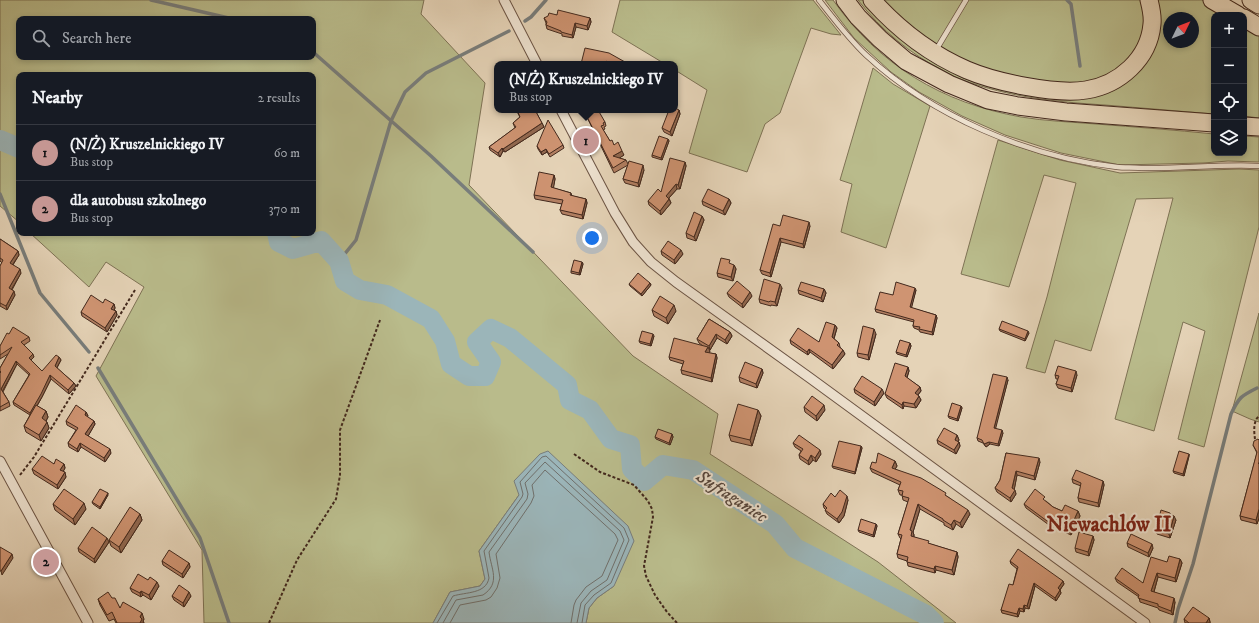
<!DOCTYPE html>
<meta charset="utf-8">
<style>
:root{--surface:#171b24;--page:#20242c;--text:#f1f3f6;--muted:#9ea1a6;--line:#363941;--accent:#c59692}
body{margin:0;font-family:"IM FELL DW Pica",serif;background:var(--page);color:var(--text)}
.controls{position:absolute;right:12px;top:12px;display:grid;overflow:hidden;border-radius:8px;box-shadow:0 2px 6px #0003}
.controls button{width:36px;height:36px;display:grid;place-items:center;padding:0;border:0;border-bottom:1px solid var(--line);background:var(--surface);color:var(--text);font:20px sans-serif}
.compass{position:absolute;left:1163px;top:12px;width:36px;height:36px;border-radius:50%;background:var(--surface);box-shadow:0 2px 6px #0003;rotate:47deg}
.you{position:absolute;left:592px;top:238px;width:14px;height:14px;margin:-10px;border:3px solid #fff;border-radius:50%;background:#1a73e8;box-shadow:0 0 0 6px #1a73e833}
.badge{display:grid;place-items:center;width:26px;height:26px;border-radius:50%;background:var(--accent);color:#111;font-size:13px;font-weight:700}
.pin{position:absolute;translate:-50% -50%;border:2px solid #fff;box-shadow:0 1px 4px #0006}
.popup{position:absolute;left:494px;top:61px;width:184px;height:52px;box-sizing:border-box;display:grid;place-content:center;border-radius:8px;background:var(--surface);filter:drop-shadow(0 1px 3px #0005);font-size:13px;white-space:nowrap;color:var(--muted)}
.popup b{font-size:15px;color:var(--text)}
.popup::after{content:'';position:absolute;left:50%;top:100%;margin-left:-8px;border:8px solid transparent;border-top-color:var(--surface)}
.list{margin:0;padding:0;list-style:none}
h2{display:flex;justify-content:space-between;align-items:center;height:52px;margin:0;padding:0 16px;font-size:17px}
h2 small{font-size:13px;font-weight:400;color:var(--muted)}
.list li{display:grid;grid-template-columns:26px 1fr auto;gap:12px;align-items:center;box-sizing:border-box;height:56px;padding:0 16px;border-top:1px solid var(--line)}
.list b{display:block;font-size:15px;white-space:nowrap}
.list p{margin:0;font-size:13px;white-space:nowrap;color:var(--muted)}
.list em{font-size:13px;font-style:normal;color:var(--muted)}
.icon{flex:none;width:22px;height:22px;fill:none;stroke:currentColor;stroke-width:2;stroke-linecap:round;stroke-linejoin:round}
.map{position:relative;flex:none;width:1259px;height:623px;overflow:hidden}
.search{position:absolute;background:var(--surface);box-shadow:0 2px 6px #0003;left:16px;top:16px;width:300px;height:44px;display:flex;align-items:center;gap:10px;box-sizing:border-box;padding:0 14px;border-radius:8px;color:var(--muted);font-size:15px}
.panel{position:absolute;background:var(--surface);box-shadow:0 2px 6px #0003;left:16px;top:72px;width:300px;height:164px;border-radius:8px}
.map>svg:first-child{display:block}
.green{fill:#b9bb8b;stroke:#7e7254;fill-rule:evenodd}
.water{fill:#9bb5b9;stroke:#787d7b}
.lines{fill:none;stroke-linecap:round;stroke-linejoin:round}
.shore{stroke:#6f6f6b;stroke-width:1}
.stream{stroke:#787d7b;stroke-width:3.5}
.river{stroke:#9bb5b9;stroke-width:20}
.lane-casing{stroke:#6c5444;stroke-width:6}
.street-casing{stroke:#6c5444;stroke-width:11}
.highway-casing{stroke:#43291d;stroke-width:19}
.path{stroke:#43291d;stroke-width:2;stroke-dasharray:3 2;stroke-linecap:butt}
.lane{stroke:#eee2d0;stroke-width:4.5}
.street{stroke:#eee2d0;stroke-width:9}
.highway{stroke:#e5d3b7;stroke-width:17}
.wall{fill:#b27f62;stroke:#43291d}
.shaded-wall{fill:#916850;stroke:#43291d}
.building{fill:#cf9472;stroke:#43291d}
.labels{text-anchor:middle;stroke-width:4;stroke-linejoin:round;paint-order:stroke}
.water-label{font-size:18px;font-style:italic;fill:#55453c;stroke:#eee2d0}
.district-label{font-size:21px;font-weight:bold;fill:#7a1f14;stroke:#eee2d0}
</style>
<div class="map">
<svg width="1259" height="623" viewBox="0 0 1259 623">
<rect width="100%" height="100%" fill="#e5d3b7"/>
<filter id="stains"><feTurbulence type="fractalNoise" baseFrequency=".005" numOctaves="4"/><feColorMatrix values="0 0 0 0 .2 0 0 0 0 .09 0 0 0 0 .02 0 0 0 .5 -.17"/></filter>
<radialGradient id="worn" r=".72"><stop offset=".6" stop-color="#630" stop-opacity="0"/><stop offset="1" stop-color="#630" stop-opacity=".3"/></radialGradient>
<g class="green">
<path d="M 0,0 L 424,0 L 421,14 L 485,83 L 469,185 L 633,356 L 718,414 L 710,454 L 878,562 L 956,623 L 586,623 L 589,608 L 597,598 L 614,586 L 519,495 L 479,551 L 485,579 L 480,586 L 450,592 L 433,623 L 204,623 L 202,550 L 96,376 L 144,287 L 106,262 L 89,287 L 30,233 L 313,233 L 313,75 L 19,75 L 19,222 L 0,206 ZM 19,19 L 313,19 L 313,57 L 19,57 Z"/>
<path d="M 620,0 L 813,0 L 841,35 L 831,34 L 811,28 L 780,113 L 765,124 L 747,172 L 689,153 L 707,90 L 675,70 L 675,64 L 665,64 L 612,32 Z"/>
<path d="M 825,0 L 833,0 C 879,65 942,103 1021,117 C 1045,121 1071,122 1096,124 C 1135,127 1175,130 1214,134 L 1214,153 L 1244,153 L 1244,136 L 1259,137 L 1259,162 L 1228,161 L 1203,163 L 1120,165 L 1061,153 L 1005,135 L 962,116 L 919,92 L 891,72 L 854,38 Z"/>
<path d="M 858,0 L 864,0 L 869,6 L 1018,91 L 1130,79 L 1156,0 L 1202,0 L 1228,15 L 1214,15 L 1214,114 C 1178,111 1142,108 1105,105 C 1057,102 1008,97 963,80 C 956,78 950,74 944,71 C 910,54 881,30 858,0 ZM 1169,18 L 1193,18 L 1193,42 L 1169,42 Z"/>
<path d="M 880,0 L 1143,0 L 1146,15 L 1138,51 L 1117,70 L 1095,81 L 1081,84 L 1030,81 L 963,62 L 914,33 Z"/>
<path d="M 1244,24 L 1259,32 L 1259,118 L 1244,116 Z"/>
<path d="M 873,68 L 893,84 L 930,106 L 886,248 L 841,232 L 852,184 L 840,180 Z"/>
<path d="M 998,140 L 1060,160 L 1120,173 L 1239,169 L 1259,170 L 1259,227 L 1204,447 L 1178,439 L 1205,331 L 1183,322 L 1154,431 L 1115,419 L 1173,198 L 1136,199 L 1091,351 L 1055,340 L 1045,373 L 1026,368 L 1047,297 L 1076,183 L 1044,175 L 1009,287 L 961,274 Z"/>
<path d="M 1259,313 L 1259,422 L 1250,419 L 1232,411 Z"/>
</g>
<path class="water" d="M 548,451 L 628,526 L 634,541 L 614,586 L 597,598 L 589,608 L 586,623 L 433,623 L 450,592 L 480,586 L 485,579 L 479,551 L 519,495 L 514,481 L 540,454 Z"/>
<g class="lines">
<g class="shore">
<path d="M 437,623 L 453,596 C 466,592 486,594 489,578 L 484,551 L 522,497 L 523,494 L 520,482 L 542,457 L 546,456 L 624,528 L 629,540 L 611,583 L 594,595 L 585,605 L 582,623"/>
<path d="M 443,623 L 456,600 L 483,595 C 501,583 491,569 489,552 L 527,499 L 528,494 L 525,483 L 545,462 L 620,531 L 624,540 L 607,580 L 591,591 L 581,603 L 577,623"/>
<path d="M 450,623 L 460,605 L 486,600 L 491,597 L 497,588 L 500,578 L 496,554 L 531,503 L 534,496 L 532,485 L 545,470 L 615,534 L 618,540 L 602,576 L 586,587 L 576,600 L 574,605 L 571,623"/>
</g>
<g class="stream">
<path d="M 151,0 L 233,19"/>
<path d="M 1067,0 L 1071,4 L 1080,66"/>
<path d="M 525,21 L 531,17 L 546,0"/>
<path d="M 313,52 L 431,156 L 533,252"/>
<path d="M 0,194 L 40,293 L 89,352"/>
<path d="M 339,261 L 356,240 L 391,121 L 405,92 L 426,73 L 509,31"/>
<path d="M 98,368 L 200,538 L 229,623"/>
<path d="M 1175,623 L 1178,609 L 1193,564 L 1231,414 C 1239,397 1241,396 1257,388"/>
</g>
<g class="river">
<path d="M 0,140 L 19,148"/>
<path d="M 277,233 L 279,242 L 293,249 L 321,241 L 339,261 L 345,281 L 360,290 L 387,295 L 431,319 L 445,341 L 451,364 L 469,376 L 485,376 L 491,362 L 477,342 L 491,329 L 510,338 L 567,385 L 570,400 L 590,410 L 611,439 L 630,445 L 632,469 L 644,481 L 663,465 L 693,470 L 775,524 L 795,548 L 926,615 L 934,623"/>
</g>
<defs>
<g id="lane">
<path d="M 819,0 C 834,19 849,39 866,55 C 932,116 1028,157 1117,167 C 1125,168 1133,167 1141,168 C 1180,169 1220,164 1259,166"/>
<path d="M 936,50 L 966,0"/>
</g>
<g id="street">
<path d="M 504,0 L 537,64"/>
<path d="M 561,110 L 615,213 L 633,242 L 651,262 L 676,282 L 810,378 L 1145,623"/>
<path d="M 0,461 L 88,623"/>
</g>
<g id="highway">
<path d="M 845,0 L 858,17 L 880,39 L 906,61 L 949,84 L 988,100 L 1018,106 L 1066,112 L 1214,123"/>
<path d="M 872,0 C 898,29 930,54 967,70 C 995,82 1056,95 1086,90 C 1119,85 1149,59 1152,24 C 1153,16 1151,8 1149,0"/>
<path d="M 1212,0 L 1238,15"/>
<path d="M 1251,0 L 1259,5"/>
<path d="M 1244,18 L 1259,27"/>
<path d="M 1244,126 L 1259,127"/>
</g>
</defs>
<use href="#lane" class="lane-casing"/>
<use href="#street" class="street-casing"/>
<use href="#highway" class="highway-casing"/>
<g class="path">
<path d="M 1255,439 C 1254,432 1253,421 1259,416"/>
<path d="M 574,454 L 600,472 L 634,485 L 648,501 L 652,509 L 653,517 L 644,566 L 646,576 L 655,595 L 667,612 L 677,623"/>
<path d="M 20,475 L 34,457 L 135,290"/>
<path d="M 269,623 L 297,560 L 336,499 L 340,475 L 340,430 L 380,320"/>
</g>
<use href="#lane" class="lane"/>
<use href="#street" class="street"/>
<use href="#highway" class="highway"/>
</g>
<g class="wall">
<path d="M 557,15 L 590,18 L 591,22 L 588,30 L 576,27 L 573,38 L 562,36 L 562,34 L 547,29 L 546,25 L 546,23 L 544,18 Z"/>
<path d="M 516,110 L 535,110 L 544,127 L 505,152 L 503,151 L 500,157 L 490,150 L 489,147 L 515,128 L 513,123 L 520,117 Z"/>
<path d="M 679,110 L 680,114 L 672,136 L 664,132 L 662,128 Z"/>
<path d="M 585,113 L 605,122 L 606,126 L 604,127 L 605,129 L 603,130 L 610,141 L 624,155 L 619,158 L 626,160 L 628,164 L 644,170 L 639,187 L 625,183 L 623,179 L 628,165 L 614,173 Z"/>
<path d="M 668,139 L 669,141 L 662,160 L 652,157 L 652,155 Z"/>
<path d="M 563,145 L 564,148 L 550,157 L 547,152 L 542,155 L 538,149 L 537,146 Z"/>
<path d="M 685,162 L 686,166 L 680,189 L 677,189 L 669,198 L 671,203 L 661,215 L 649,205 L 648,201 L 661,192 Z"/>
<path d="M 554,175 L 555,179 L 553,188 L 571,193 L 572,196 L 586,199 L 587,203 L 583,219 L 562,214 L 560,210 L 562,204 L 535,199 L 534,195 Z"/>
<path d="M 729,199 L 731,203 L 725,215 L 703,205 L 702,201 Z"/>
<path d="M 702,216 L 704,220 L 696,241 L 687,238 L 686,233 Z"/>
<path d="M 780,226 L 810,226 L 804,248 L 781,242 L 771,277 L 762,274 L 760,270 Z"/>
<path d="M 0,239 L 18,251 L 19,255 L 13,265 L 21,273 L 12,290 L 15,295 L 7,310 L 0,306 L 0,266 L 2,263 L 0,261 Z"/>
<path d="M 661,251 L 683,254 L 675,264 L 662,255 Z"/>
<path d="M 582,262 L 583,264 L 580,275 L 571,273 L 571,271 Z"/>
<path d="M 734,265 L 736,269 L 733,281 L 718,277 L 717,273 Z"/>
<path d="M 650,283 L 651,285 L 642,296 L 630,286 L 629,284 Z"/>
<path d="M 782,288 L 777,306 L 771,305 L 771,306 L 760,303 L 759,299 Z"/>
<path d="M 824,289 L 826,293 L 823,302 L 799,294 L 798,290 Z"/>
<path d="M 916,290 L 911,308 L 936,315 L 937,318 L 933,335 L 920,332 L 919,330 L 914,328 L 913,326 L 914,322 L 876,312 L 875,309 L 893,295 Z"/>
<path d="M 727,293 L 752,296 L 743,308 L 729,297 Z"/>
<path d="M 103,303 L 114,304 L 115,308 L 114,310 L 116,311 L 117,315 L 107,332 L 82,316 L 81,312 Z"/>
<path d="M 652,310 L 676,311 L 668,324 L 654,316 Z"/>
<path d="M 709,319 L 730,332 L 732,336 L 727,344 L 717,338 L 710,350 L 709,350 L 710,351 L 709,353 L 716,354 L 717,358 L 712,382 L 682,374 L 681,370 L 683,364 L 670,360 L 669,357 L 703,346 L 699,343 L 697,339 Z"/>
<path d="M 835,325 L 837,328 L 834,339 L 839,343 L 840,347 L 845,354 L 833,369 L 810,352 L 808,355 L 791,344 L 790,340 L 819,342 Z"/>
<path d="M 999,329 L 1029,333 L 1025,341 L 1000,331 Z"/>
<path d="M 9,334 L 29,337 L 30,341 L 24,345 L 34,357 L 31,360 L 42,371 L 59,357 L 61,360 L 57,368 L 74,383 L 76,386 L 69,394 L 51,379 L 42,397 L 37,406 L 46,411 L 48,417 L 46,421 L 49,428 L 41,441 L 26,432 L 24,426 L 30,415 L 14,405 L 13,402 L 29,375 L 17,364 L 3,392 L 9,402 L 10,406 L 0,411 L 0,368 L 8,354 L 0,359 L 0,346 Z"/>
<path d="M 876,334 L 869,360 L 858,357 L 857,353 Z"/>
<path d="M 654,336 L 651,346 L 640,343 L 639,341 Z"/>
<path d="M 910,343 L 911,346 L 907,357 L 897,354 L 896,352 Z"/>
<path d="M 908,367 L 909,371 L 907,378 L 920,387 L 921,391 L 918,395 L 921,400 L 916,408 L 904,406 L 903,409 L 887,398 L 885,394 Z"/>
<path d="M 762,369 L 763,373 L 757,388 L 740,382 L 739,377 Z"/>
<path d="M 1055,375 L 1077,375 L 1072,392 L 1058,388 L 1056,384 L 1058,379 L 1056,379 Z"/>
<path d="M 1008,380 L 995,428 L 1003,433 L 999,446 L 990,444 L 986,447 L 983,443 L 978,441 L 977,438 Z"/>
<path d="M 854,389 L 884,393 L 875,406 L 855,393 Z"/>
<path d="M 961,406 L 962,408 L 958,421 L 949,418 L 948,416 Z"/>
<path d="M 804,407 L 825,410 L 817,421 L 805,412 Z"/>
<path d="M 758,410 L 761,416 L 752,446 L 731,441 L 729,435 Z"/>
<path d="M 86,412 L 88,416 L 87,417 L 94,421 L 95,424 L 88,436 L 111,453 L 105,462 L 81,447 L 78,452 L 69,447 L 68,443 L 76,430 L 67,425 L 66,421 Z"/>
<path d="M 672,434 L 673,437 L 670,445 L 656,439 L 655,437 Z"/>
<path d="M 957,435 L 959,440 L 958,442 L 959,442 L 960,446 L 956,454 L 938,444 L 937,440 Z"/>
<path d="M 1259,440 L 1259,518 L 1257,524 L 1241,520 L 1240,516 L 1257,453 L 1253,445 Z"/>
<path d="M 793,443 L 821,454 L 816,462 L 813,460 L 809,465 L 800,459 L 799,455 L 801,451 L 795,447 Z"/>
<path d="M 861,446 L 862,448 L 855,474 L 833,468 L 832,466 Z"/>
<path d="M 1006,453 L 1040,462 L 1035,480 L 1017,475 L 1014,490 L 1016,494 L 1011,502 L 997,492 L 995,488 L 1000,480 Z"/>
<path d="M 1189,454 L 1189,456 L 1184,476 L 1174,473 L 1173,471 Z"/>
<path d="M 895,461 L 897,466 L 895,469 L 948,497 L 970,514 L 962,528 L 956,524 L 953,530 L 944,525 L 944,523 L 920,509 L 913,532 L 914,535 L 914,537 L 930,544 L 957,552 L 958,557 L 954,575 L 936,570 L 935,573 L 908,566 L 907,561 L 898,558 L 897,554 L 901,539 L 900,538 L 898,534 L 908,502 L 903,500 L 902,495 L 900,495 L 898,490 L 900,485 L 872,472 L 870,468 L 876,463 Z"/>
<path d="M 54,464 L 64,464 L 65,468 L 63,471 L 66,477 L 58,489 L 34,474 L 32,469 Z"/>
<path d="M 1072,479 L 1103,481 L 1104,485 L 1099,507 L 1079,502 L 1078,498 L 1081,486 L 1073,483 Z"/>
<path d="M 108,495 L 100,509 L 93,504 L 92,502 Z"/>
<path d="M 835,497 L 848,500 L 844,516 L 839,523 L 827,514 L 825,510 L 826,510 L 824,508 L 823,504 Z"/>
<path d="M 1046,501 L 1053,507 L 1062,511 L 1078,511 L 1080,516 L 1071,535 L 1049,525 L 1026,508 L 1024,504 Z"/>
<path d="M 53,504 L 86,509 L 75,525 L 55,510 Z"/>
<path d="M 1170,513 L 1171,515 L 1176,520 L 1170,538 L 1157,534 L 1156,530 Z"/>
<path d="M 140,514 L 142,520 L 121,553 L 111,546 L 109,540 Z"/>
<path d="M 876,524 L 877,526 L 874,537 L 859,532 L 858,530 Z"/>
<path d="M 1093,536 L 1094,540 L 1089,556 L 1076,552 L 1075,548 Z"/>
<path d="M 109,542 L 95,563 L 79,552 L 78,548 Z"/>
<path d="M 1127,543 L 1153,548 L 1149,557 L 1128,547 Z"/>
<path d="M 1180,559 L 1182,563 L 1176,582 L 1158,577 L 1154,592 L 1175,602 L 1173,615 L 1159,610 L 1158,608 L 1140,602 L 1139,597 L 1117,582 L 1115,578 L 1143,583 L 1167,562 Z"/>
<path d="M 162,561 L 189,563 L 190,567 L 183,578 L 163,565 Z"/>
<path d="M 1010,561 L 1063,581 L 1064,584 L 1060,590 L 1061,593 L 1056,601 L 1035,586 L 1029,609 L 1025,608 L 1024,612 L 1020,611 L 1018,617 L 1002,613 L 1001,610 L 1013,585 L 1017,569 L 1011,564 Z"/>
<path d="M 159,586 L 151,600 L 143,595 L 141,597 L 132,592 L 130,588 Z"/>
<path d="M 172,596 L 191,596 L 184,607 L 174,600 Z"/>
<path d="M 112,598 L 120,608 L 144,619 L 143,621 L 144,623 L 116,623 L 114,619 L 109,621 L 100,605 L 98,599 Z"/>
<path d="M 1209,618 L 1210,622 L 1210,623 L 1185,623 L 1184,619 Z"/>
</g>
<g class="shaded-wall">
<path d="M 590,18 L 591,22 L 588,30 L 587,26 Z"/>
<path d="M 575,23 L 576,27 L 573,38 L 572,35 Z"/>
<path d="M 679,110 L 680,114 L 672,136 L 670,132 Z"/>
<path d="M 542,123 L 544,127 L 505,152 L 503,149 Z"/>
<path d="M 668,139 L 669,141 L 662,160 L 661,158 Z"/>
<path d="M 502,148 L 503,151 L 500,157 L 498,153 Z"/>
<path d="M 546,149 L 547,152 L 542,155 L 541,152 Z"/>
<path d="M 622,151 L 624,155 L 615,161 L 613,156 Z"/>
<path d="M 685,162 L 686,166 L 680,189 L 678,185 Z"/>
<path d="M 643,165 L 644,170 L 639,187 L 638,183 Z"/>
<path d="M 554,175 L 555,179 L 553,191 L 551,187 Z"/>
<path d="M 676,184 L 677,189 L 667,200 L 666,196 Z"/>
<path d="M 586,199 L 587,203 L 583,219 L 582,215 Z"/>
<path d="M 669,199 L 671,203 L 661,215 L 660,211 Z"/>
<path d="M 729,199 L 731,203 L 725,215 L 723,211 Z"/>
<path d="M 702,216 L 704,220 L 696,241 L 694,237 Z"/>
<path d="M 809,222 L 810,226 L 804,248 L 803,244 Z"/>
<path d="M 780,238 L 781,242 L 771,277 L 770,273 Z"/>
<path d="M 681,250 L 683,254 L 675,264 L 674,260 Z"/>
<path d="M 18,251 L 19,255 L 11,267 L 10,263 Z"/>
<path d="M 582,262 L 583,264 L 580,275 L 579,273 Z"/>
<path d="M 734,265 L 736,269 L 733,281 L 731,277 Z"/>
<path d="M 20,269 L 21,273 L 10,292 L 9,288 Z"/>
<path d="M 650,283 L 651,285 L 642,296 L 641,294 Z"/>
<path d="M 780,284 L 782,288 L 777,306 L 775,302 Z"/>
<path d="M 915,288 L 916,290 L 911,310 L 910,307 Z"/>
<path d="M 824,289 L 826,293 L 823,302 L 821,298 Z"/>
<path d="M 14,291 L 15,295 L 7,310 L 6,306 Z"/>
<path d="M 750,292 L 752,296 L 743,308 L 742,304 Z"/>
<path d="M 114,304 L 115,308 L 113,313 L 111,309 Z"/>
<path d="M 674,305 L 676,311 L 668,324 L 666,318 Z"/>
<path d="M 116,311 L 117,315 L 107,332 L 105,328 Z"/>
<path d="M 936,315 L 937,318 L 933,335 L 932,332 Z"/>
<path d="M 835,325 L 837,328 L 833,341 L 832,337 Z"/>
<path d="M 874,329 L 876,334 L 869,360 L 868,355 Z"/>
<path d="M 1028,331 L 1029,333 L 1025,341 L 1025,339 Z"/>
<path d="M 730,332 L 732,336 L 727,344 L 725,340 Z"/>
<path d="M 653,334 L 654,336 L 651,346 L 650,344 Z"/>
<path d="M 716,334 L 717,338 L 710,350 L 709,346 Z"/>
<path d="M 910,343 L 911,346 L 907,357 L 906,355 Z"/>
<path d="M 708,347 L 710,351 L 707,356 L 705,352 Z"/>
<path d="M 809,349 L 810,352 L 808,355 L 807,352 Z"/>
<path d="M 843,350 L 845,354 L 833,369 L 832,365 Z"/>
<path d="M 33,354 L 34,357 L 30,361 L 29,358 Z"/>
<path d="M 716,354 L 717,358 L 712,382 L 711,378 Z"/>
<path d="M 59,357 L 61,360 L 56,369 L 55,366 Z"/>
<path d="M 16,361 L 17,364 L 2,392 L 1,389 Z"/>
<path d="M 908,367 L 909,371 L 906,380 L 905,376 Z"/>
<path d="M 762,369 L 763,373 L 757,388 L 756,384 Z"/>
<path d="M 1076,371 L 1077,375 L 1072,392 L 1071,388 Z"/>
<path d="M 50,375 L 51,379 L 42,397 L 31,416 L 30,413 Z"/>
<path d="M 1007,377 L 1008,380 L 995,431 L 994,428 Z"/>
<path d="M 74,383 L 76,386 L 69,394 L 68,390 Z"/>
<path d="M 920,387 L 921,391 L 916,397 L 915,393 Z"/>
<path d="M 882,389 L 884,393 L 875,406 L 874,402 Z"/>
<path d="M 919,396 L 921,400 L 916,408 L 914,404 Z"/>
<path d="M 903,402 L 904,406 L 903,409 L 902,405 Z"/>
<path d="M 824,405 L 825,410 L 817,421 L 816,416 Z"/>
<path d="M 961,406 L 962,408 L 958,421 L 957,419 Z"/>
<path d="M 758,410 L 761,416 L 752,446 L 750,440 Z"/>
<path d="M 46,411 L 48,417 L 44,425 L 42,418 Z"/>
<path d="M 86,412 L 88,416 L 86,419 L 85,415 Z"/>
<path d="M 94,421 L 95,424 L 87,438 L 85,434 Z"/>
<path d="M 47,422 L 49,428 L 41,441 L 39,435 Z"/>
<path d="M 1002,430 L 1003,433 L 999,446 L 998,444 Z"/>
<path d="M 672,434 L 673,437 L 670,445 L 669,443 Z"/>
<path d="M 957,435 L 959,440 L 956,444 L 955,440 Z"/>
<path d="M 959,442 L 960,446 L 956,454 L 954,450 Z"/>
<path d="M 989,442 L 990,444 L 986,447 L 984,444 Z"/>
<path d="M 80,443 L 81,447 L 78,452 L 77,449 Z"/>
<path d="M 861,446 L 862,448 L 855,474 L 855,472 Z"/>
<path d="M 110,449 L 111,453 L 105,462 L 104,458 Z"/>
<path d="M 820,450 L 821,454 L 816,462 L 815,458 Z"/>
<path d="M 1189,454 L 1189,456 L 1184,476 L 1183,474 Z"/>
<path d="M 811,455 L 813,460 L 809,465 L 808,461 Z"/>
<path d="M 1039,458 L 1040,462 L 1035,480 L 1034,476 Z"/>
<path d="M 895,461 L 897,466 L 893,473 L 892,468 Z"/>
<path d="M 64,464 L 65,468 L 62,474 L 60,470 Z"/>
<path d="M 1016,471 L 1017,475 L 1014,491 L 1015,490 L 1016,494 L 1011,502 L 1010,498 Z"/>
<path d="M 65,472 L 66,477 L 58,489 L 57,485 Z"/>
<path d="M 1103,481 L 1104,485 L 1099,507 L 1098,503 Z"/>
<path d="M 108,493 L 108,495 L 100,509 L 100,507 Z"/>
<path d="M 847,496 L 848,500 L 844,516 L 839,523 L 837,519 Z"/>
<path d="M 84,503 L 86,509 L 75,525 L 73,519 Z"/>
<path d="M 918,504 L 920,509 L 913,532 L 914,535 L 912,540 L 911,536 L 910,530 Z"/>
<path d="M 1259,509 L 1259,518 L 1257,524 L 1256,520 Z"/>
<path d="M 968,510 L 970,514 L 962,528 L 960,523 Z"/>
<path d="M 1078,511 L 1080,516 L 1071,535 L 1069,531 Z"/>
<path d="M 140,514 L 142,520 L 121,553 L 119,547 Z"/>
<path d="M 1174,516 L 1176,520 L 1170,538 L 1169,534 Z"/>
<path d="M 954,520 L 956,524 L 953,530 L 951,525 Z"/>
<path d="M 876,524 L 877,526 L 874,537 L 873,535 Z"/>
<path d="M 1093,536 L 1094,540 L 1089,556 L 1088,552 Z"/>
<path d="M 107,538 L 109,542 L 95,563 L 94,559 Z"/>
<path d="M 1152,544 L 1153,548 L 1149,557 L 1148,553 Z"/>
<path d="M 957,552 L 958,557 L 954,575 L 952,570 Z"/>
<path d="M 12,554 L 13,558 L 2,575 L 1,571 Z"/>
<path d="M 1180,559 L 1182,563 L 1176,582 L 1175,578 Z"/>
<path d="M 189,563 L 190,567 L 183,578 L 182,574 Z"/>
<path d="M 935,566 L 936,570 L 935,573 L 934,569 Z"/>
<path d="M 1157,573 L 1158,577 L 1153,595 L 1151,591 Z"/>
<path d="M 1063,581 L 1064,584 L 1059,591 L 1058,588 Z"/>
<path d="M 157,582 L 159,586 L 151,600 L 149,595 Z"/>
<path d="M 1034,583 L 1035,586 L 1029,609 L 1027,606 Z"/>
<path d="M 1060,590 L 1061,593 L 1056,601 L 1055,598 Z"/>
<path d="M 141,591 L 143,595 L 141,597 L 140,593 Z"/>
<path d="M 189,592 L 191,596 L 184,607 L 183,603 Z"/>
<path d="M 1174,598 L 1175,602 L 1173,615 L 1171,611 Z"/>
<path d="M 1024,605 L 1025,608 L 1024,612 L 1023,609 Z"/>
<path d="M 1019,608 L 1020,611 L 1018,617 L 1017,614 Z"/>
<path d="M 142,613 L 144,619 L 143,621 L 144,623 L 140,623 L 140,617 Z"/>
<path d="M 1209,618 L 1210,622 L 1210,623 L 1206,623 Z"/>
</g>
<g class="building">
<path d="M 558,10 L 590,18 L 587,26 L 575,23 L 572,35 L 561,32 L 561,31 L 546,25 L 547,22 L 544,18 L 548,16 L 549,13 L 557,15 Z"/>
<path d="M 585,48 L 609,53 L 625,62 L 623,64 L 610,64 L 606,61 L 605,64 L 581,64 Z"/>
<path d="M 675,108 L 679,110 L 670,132 L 662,128 L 669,110 L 675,110 Z"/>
<path d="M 517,110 L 535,110 L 542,123 L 503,149 L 502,148 L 498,153 L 489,147 L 516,127 L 513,123 L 520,117 Z"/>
<path d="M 590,110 L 598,110 L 605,122 L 603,123 L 604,125 L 601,126 L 610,141 L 612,140 L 614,145 L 618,142 L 622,151 L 613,156 L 626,160 L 613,168 L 585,113 Z"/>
<path d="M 548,120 L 563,145 L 549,154 L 546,149 L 541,152 L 537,146 Z"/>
<path d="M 659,136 L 668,139 L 661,158 L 652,155 Z"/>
<path d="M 670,158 L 685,162 L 678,185 L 676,184 L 666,196 L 669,199 L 660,211 L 648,201 L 658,189 L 661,192 Z"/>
<path d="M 629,161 L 643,165 L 638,183 L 623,179 Z"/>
<path d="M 539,172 L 554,175 L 551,187 L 571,193 L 570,195 L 586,199 L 582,215 L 560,210 L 563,200 L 534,195 Z"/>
<path d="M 708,189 L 729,199 L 723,211 L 702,201 Z"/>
<path d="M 694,212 L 702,216 L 694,237 L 686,233 Z"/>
<path d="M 783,215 L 809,222 L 803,244 L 780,238 L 770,273 L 760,270 L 773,224 L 780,226 Z"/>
<path d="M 0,239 L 18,251 L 10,263 L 20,269 L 9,288 L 14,291 L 6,306 L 0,303 L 0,266 L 3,260 L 0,258 Z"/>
<path d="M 668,241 L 681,250 L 674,260 L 661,251 Z"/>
<path d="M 721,258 L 730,260 L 729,263 L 734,265 L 731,277 L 717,273 Z"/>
<path d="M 574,260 L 582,262 L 579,273 L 571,271 Z"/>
<path d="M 638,273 L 650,283 L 641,294 L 629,284 Z"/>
<path d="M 764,279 L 780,284 L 775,302 L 770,301 L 769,302 L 759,299 Z"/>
<path d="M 737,281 L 750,292 L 742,304 L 727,293 Z"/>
<path d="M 801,282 L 824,289 L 821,298 L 798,290 Z"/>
<path d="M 896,282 L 915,288 L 910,307 L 936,315 L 932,332 L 919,329 L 920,327 L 913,326 L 914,320 L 875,309 L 880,292 L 893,295 Z"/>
<path d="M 91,295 L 103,303 L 105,299 L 114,304 L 111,309 L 116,311 L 105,328 L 81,312 Z"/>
<path d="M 660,296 L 674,305 L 666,318 L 652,310 Z"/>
<path d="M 709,319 L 730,332 L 725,340 L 716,334 L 709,346 L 697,339 Z"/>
<path d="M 1002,321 L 1028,331 L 1025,339 L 999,329 Z"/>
<path d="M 826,322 L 835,325 L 832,337 L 839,343 L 837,345 L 843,350 L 832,365 L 809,349 L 807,352 L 790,340 L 798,328 L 819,342 Z"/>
<path d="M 863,326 L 874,329 L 868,355 L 857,353 Z"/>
<path d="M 13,327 L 29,337 L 21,342 L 33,354 L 29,358 L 42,371 L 56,355 L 59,357 L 55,366 L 74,383 L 68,390 L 50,375 L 41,394 L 30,413 L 13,402 L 30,374 L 16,361 L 1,389 L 9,402 L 0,407 L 0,373 L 1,372 L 0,371 L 0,368 L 12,347 L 0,355 L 0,346 L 7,333 L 9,334 Z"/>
<path d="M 642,331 L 653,334 L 650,344 L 639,341 Z"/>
<path d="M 674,338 L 708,347 L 705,352 L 716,354 L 711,378 L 681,370 L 684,361 L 669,357 Z"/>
<path d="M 900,340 L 910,343 L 906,355 L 896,352 Z"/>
<path d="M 745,362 L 762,369 L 756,384 L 739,377 Z"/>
<path d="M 895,363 L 908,367 L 905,376 L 920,387 L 915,393 L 919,396 L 914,404 L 903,402 L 902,405 L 885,394 Z"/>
<path d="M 1058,366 L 1076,371 L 1071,388 L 1056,384 L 1059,376 L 1055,375 Z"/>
<path d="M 993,374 L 1007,377 L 994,428 L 1002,430 L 998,444 L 989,442 L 984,444 L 982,440 L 977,438 Z"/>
<path d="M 862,376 L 882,389 L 874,402 L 854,389 Z"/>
<path d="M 812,396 L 824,405 L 816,416 L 804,407 Z"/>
<path d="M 952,403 L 961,406 L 957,419 L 948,416 Z"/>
<path d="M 738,404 L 758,410 L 750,440 L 729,435 Z"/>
<path d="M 36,405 L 46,411 L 42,418 L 47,422 L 39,435 L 24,426 Z"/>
<path d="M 76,405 L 86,412 L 85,415 L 94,421 L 85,434 L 110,449 L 104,458 L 80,443 L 77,449 L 68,443 L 78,428 L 66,421 Z"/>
<path d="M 944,428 L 957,435 L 955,440 L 959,442 L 954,450 L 937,440 Z"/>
<path d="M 658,429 L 672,434 L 669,443 L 655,437 Z"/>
<path d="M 799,435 L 820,450 L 815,458 L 811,455 L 808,461 L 799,455 L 803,449 L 793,443 Z"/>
<path d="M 1258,439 L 1259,440 L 1259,463 L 1258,463 L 1259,464 L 1259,509 L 1256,520 L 1240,516 L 1257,452 L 1253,445 L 1254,441 Z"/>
<path d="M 839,441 L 861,446 L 855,472 L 832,466 Z"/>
<path d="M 1179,451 L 1189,454 L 1183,474 L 1173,471 Z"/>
<path d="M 878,453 L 895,461 L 892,468 L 921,478 L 946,493 L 945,495 L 968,510 L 960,523 L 954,520 L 951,525 L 943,520 L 943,519 L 918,504 L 910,530 L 912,531 L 911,536 L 929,541 L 928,543 L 957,552 L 952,570 L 935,566 L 934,569 L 907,562 L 908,557 L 897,554 L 902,535 L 898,534 L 909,498 L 902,496 L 903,491 L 898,490 L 901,482 L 870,468 L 872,462 L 876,463 Z"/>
<path d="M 1006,453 L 1039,458 L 1034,476 L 1016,471 L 1012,488 L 1015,490 L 1010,498 L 995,488 L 1000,480 Z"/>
<path d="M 42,456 L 54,464 L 56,459 L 64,464 L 60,470 L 65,472 L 57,485 L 32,469 Z"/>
<path d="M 1076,470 L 1103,481 L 1098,503 L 1078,498 L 1081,483 L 1072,479 Z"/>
<path d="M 64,489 L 84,503 L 73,519 L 53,504 Z"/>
<path d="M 100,489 L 108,493 L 100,507 L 92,502 Z"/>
<path d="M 1035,489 L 1045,497 L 1043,499 L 1053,507 L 1062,511 L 1065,505 L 1078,511 L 1069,531 L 1047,521 L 1024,504 Z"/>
<path d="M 840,490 L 847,496 L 842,512 L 837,519 L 825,510 L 827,508 L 823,504 L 831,493 L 835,497 Z"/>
<path d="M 130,507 L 140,514 L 119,547 L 109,540 Z"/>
<path d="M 1161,510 L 1170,513 L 1169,514 L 1174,516 L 1169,534 L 1156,530 Z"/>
<path d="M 861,519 L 876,524 L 873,535 L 858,530 Z"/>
<path d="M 92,527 L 107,538 L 94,559 L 78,548 Z"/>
<path d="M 1079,532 L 1093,536 L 1088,552 L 1075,548 Z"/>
<path d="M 1131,534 L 1152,544 L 1148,553 L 1127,543 Z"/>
<path d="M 0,547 L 12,554 L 1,571 L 0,571 Z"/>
<path d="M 1018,549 L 1063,581 L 1058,588 L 1060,590 L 1055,598 L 1034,583 L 1027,606 L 1024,605 L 1023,609 L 1019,608 L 1017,614 L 1001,610 L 1009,584 L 1013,585 L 1018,567 L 1010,561 Z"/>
<path d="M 169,550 L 189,563 L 182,574 L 162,561 Z"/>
<path d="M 1169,556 L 1180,559 L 1175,578 L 1157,573 L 1151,591 L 1174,598 L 1171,611 L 1158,606 L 1158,604 L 1138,598 L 1139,595 L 1115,578 L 1122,568 L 1143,583 L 1151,557 L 1167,562 Z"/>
<path d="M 138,574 L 148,580 L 150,577 L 157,582 L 149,595 L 141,591 L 140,593 L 130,588 Z"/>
<path d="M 179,585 L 189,592 L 183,603 L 172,596 Z"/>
<path d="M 108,592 L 112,598 L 115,598 L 120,608 L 123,602 L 142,613 L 140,617 L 142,619 L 140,623 L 117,623 L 112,612 L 107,615 L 98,599 Z"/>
<path d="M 1193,607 L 1209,618 L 1206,623 L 1189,623 L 1184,619 Z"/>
</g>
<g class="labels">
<g class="water-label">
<text transform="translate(732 496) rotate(33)" y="6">Sufraganiec</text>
</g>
<g class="district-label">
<text x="1109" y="531">Niewachlów II</text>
</g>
</g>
<rect width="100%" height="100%" filter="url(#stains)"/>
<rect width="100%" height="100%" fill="url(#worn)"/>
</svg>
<div class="controls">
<button>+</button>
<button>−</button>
<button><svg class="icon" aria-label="locate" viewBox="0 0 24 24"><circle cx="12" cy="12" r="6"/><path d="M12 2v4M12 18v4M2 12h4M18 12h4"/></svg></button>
<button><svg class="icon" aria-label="layers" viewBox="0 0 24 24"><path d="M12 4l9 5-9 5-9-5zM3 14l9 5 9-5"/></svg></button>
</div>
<svg class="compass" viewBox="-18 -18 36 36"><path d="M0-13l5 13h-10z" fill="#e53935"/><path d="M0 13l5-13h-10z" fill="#9ea1a6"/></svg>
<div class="you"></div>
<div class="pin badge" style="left:586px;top:141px">1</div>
<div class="popup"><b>(N/Ż) Kruszelnickiego IV</b>Bus stop</div>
<div class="pin badge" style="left:46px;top:562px">2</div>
<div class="search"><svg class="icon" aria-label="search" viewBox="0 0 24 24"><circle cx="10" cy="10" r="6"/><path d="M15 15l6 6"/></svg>Search here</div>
<section class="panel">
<h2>Nearby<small>2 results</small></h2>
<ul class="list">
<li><span class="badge">1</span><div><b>(N/Ż) Kruszelnickiego IV</b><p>Bus stop</p></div><em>60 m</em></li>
<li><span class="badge">2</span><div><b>dla autobusu szkolnego</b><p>Bus stop</p></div><em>370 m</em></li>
</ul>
</section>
</div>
